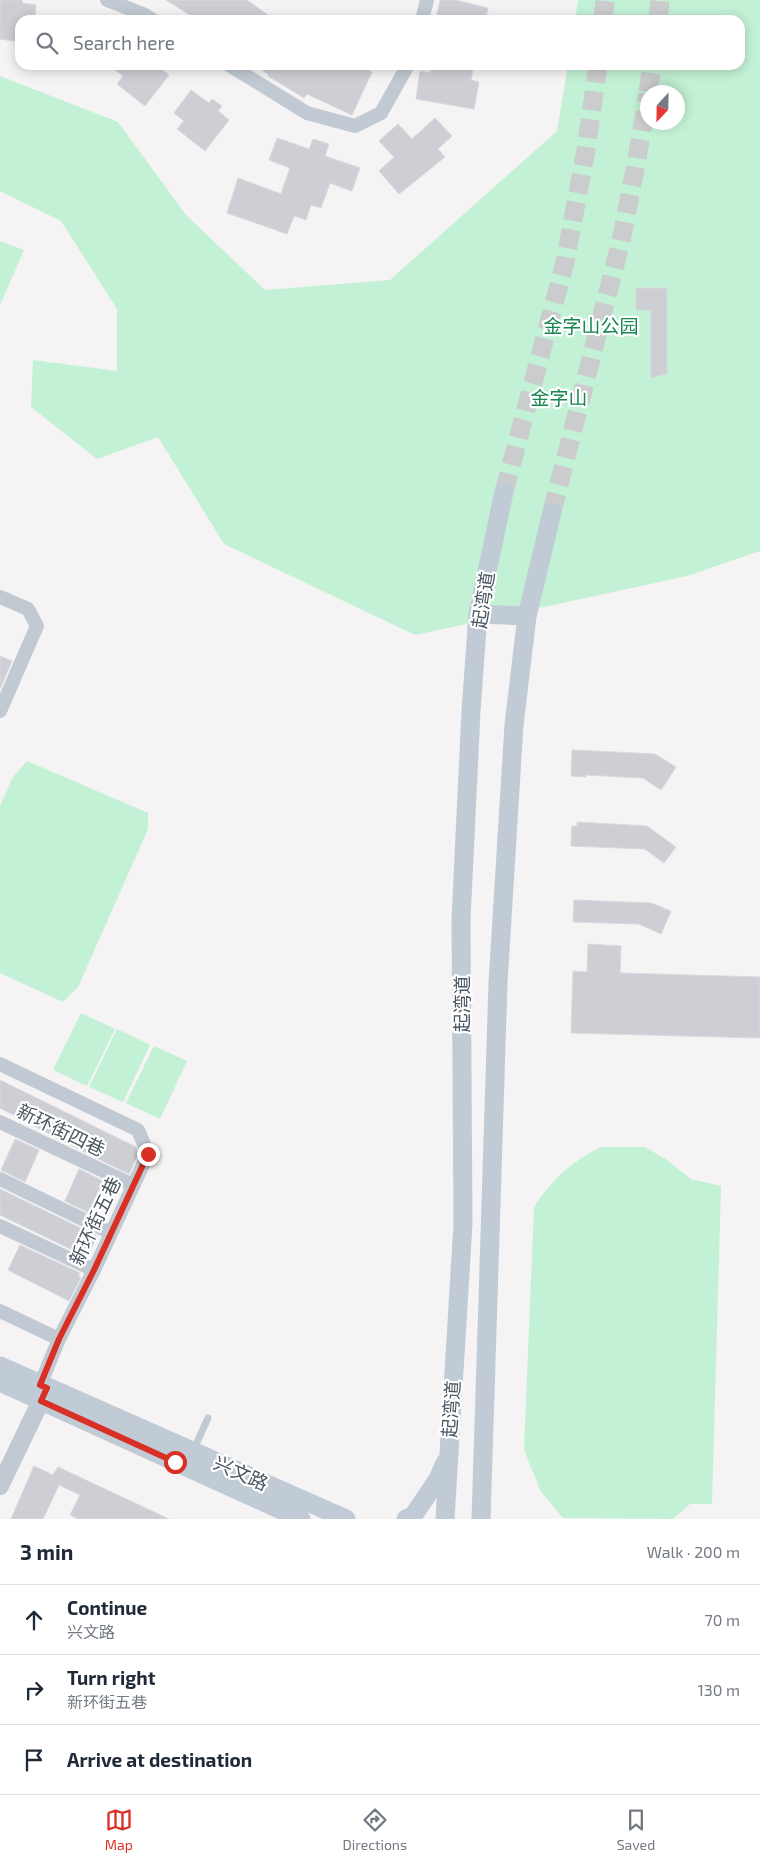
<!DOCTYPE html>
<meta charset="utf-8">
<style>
:root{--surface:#fff;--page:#f6f6f7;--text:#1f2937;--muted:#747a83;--line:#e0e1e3;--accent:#d93025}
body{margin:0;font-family:"Exo 2","Noto Sans SC",sans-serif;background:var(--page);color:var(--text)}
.compass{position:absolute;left:640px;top:85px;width:45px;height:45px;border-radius:50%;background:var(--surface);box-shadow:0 2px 12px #0003;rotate:202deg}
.stop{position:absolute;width:15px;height:15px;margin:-11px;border:4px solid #d93025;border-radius:50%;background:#fff}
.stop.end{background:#d93025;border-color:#fff;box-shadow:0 1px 5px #0008}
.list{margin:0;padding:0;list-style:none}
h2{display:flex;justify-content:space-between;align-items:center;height:65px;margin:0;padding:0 20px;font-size:21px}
h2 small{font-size:16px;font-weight:400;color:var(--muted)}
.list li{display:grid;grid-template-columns:32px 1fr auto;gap:15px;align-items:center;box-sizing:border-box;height:70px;padding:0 20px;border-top:1px solid var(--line)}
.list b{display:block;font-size:19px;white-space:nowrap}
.list p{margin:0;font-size:16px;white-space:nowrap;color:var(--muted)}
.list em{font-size:16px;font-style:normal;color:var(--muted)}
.icon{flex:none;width:28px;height:28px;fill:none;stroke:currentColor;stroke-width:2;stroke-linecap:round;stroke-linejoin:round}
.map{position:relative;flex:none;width:760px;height:1519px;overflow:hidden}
.search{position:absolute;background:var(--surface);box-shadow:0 2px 12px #0003;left:15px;right:15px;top:15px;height:55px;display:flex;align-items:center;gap:12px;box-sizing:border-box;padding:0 18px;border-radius:15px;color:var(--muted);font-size:19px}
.sheet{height:275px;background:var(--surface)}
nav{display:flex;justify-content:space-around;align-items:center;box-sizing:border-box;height:70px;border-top:1px solid var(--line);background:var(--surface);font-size:14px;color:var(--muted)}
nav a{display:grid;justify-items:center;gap:2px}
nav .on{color:var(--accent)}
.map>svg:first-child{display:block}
.green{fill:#c3f1d5;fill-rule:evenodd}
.building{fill:#cdcfd5;stroke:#d7d9de}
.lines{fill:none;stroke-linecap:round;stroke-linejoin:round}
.secondary-tunnel{stroke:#caccce;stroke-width:19;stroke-dasharray:19 9;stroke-linecap:butt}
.service{stroke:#c1cad2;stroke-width:7}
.minor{stroke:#c1cad2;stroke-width:14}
.tertiary{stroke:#c1cad2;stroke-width:18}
.secondary{stroke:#c1cbd6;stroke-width:19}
.route{stroke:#d93025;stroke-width:6}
.labels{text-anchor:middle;stroke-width:4.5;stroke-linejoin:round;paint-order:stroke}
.park-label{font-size:19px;fill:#17864f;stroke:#fff}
.street-label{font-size:19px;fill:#4a5661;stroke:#fff}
</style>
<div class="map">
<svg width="760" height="1519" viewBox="0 0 760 1519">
<rect width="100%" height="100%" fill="#f5f3f3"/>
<g class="green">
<path d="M 578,0 L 760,0 L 760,551 L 687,576 L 415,635 L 224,544 L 158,437 L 97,459 L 31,407 L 33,360 L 117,371 L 117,309 L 61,221 L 0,191 L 0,76 L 118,122 L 186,215 L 265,290 L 390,280 L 557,131 L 568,65 L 740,65 L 740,20 L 575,20 ZM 648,92 L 678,92 L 678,122 L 648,122 Z"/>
<path d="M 0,241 L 24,250 L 0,305 Z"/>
<path d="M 27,761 L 148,813 L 148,829 L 78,987 L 63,1002 L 0,973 L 0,806 L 13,777 Z"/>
<path d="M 81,1013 L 115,1029 L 87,1086 L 53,1070 Z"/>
<path d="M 117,1029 L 150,1045 L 123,1102 L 89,1087 Z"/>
<path d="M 154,1046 L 187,1061 L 160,1119 L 126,1103 Z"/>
<path d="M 601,1147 L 645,1147 L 667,1160 L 691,1179 L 721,1186 L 712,1504 L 690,1504 L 673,1519 L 563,1518 L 541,1492 L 524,1450 L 534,1207 C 551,1180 572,1161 601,1147 Z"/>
</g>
<g class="building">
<path d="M 0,0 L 22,0 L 22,3 L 36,5 L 35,20 L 20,20 L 20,42 L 0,39 Z"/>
<path d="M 166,0 L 247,0 L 275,20 L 186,20 L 190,15 Z"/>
<path d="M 440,0 L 455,0 L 488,8 L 485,20 L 436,20 Z"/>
<path d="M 109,65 L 156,65 L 169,75 L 145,106 L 117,84 L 123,76 Z"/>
<path d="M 255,65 L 358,65 L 372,72 L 352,115 L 307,94 L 304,98 L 268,76 L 269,75 Z"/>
<path d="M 431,65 L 474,65 L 471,80 L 479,82 L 474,109 L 416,99 L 420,71 L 430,73 Z"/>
<path d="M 191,90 L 209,103 L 212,99 L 222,106 L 218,111 L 229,120 L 205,151 L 177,129 L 184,121 L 174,113 Z"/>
<path d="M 435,118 L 452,136 L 438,149 L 445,157 L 399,194 L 379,171 L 394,157 L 379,141 L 398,124 L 412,139 Z"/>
<path d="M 277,138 L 309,149 L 313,139 L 329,144 L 325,156 L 360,168 L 352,191 L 330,183 L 321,208 L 311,205 L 306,220 L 294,216 L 287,234 L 227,213 L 238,178 L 281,194 L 290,168 L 269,160 Z"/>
<path d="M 636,288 L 667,288 L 667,374 L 651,378 L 651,310 L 636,310 Z"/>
<path d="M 0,656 L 12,661 L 0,689 Z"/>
<path d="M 572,750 L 655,754 L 676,767 L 661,790 L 643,778 L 586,775 L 586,777 L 571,776 Z"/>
<path d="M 577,822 L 647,826 L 676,847 L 664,863 L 645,849 L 571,846 L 572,826 L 577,826 Z"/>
<path d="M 574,900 L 651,903 L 671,911 L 661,934 L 639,924 L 573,922 Z"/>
<path d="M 588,944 L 621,946 L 620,973 L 760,977 L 760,1038 L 571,1033 L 573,971 L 587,972 Z"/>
<path d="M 0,1080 L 136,1147 L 138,1154 L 129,1174 L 86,1153 L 0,1108 Z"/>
<path d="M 15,1139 L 39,1150 L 25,1182 L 1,1170 Z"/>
<path d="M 79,1169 L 103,1181 L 89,1213 L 65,1201 Z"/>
<path d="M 0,1189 L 97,1236 L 87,1257 L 0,1215 Z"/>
<path d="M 20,1245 L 80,1273 L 78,1276 L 81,1277 L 69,1301 L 8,1270 Z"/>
<path d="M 34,1466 L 53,1475 L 58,1467 L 169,1519 L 78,1519 L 70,1515 L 80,1495 L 59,1485 L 43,1519 L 11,1519 Z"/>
</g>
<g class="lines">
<g class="secondary-tunnel">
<path d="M 603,20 L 605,0"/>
<path d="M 658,20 L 660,0"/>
<path d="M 648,92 L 652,65"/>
<path d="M 504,492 L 565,262 L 586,150 L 598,65"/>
<path d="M 552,512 L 621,241 L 635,170 L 648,94"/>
</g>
<path class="service" d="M 193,1451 L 208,1418"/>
<g class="minor">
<path d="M 107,0 L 143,14 L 153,20"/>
<path d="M 422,20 L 427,0"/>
<path d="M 229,65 L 307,113 L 355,126 L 381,113 L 408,65"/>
<path d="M 0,597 L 28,609 L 37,626 L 0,711"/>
<path d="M 0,1064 L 138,1130 L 148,1154 L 94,1270 L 59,1339 L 40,1385"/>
<path d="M 0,1122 L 133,1185"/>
<path d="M 0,1179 L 111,1233"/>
<path d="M 0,1226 L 94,1270"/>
<path d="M 0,1311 L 59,1339"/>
</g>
<path class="tertiary" d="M 0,1486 L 47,1388"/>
<g class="secondary">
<path d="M 478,614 L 527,616"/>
<path d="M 0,1366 L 346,1519"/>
<path d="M 0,1382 L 301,1519"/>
<path d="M 406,1519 L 413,1516 L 438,1479 L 445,1463"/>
<path d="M 445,1519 L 463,1224 L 461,920 L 471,711 L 478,614 L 504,492"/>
<path d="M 481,1519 L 498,983 L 514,725 L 527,616 L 552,512"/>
</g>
</g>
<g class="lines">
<path class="route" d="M 148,1154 L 94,1270 L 59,1339 L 40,1385 L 47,1388 L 41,1401 L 175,1462"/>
</g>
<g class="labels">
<g class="park-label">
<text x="591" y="333">金字山公园</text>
<text x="559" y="405">金字山</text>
</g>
<g class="street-label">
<text transform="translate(483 600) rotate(-81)" y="7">起湾道</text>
<text transform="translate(462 1004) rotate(-90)" y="7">起湾道</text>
<text transform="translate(61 1130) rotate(26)" y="7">新环街四巷</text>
<text transform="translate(95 1221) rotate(-65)" y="7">新环街五巷</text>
<text transform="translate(451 1409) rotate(-86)" y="7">起湾道</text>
<text transform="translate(241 1473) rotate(24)" y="7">兴文路</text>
</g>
</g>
</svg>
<svg class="compass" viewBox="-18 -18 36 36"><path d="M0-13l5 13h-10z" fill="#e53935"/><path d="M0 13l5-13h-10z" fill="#747a83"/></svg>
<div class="stop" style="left:175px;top:1462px"></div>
<div class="stop end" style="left:148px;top:1154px"></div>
<div class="search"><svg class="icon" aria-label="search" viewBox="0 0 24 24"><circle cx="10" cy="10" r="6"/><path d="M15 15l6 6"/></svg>Search here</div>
</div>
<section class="sheet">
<h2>3 min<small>Walk · 200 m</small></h2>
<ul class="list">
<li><svg class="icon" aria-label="ahead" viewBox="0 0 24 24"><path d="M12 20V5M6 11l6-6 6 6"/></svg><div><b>Continue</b><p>兴文路</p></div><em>70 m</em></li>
<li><svg class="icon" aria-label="right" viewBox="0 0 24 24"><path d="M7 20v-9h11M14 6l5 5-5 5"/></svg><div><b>Turn right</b><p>新环街五巷</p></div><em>130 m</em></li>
<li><svg class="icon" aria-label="arrive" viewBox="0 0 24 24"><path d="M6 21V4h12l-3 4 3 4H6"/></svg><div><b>Arrive at destination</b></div></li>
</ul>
</section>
<nav>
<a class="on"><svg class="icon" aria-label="map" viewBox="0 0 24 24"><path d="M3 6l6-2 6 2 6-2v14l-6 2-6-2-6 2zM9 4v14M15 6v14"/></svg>Map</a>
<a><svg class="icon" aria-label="directions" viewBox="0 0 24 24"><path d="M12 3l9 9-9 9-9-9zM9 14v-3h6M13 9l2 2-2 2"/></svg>Directions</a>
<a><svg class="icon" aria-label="saved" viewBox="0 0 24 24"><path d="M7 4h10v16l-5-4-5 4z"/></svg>Saved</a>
</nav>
